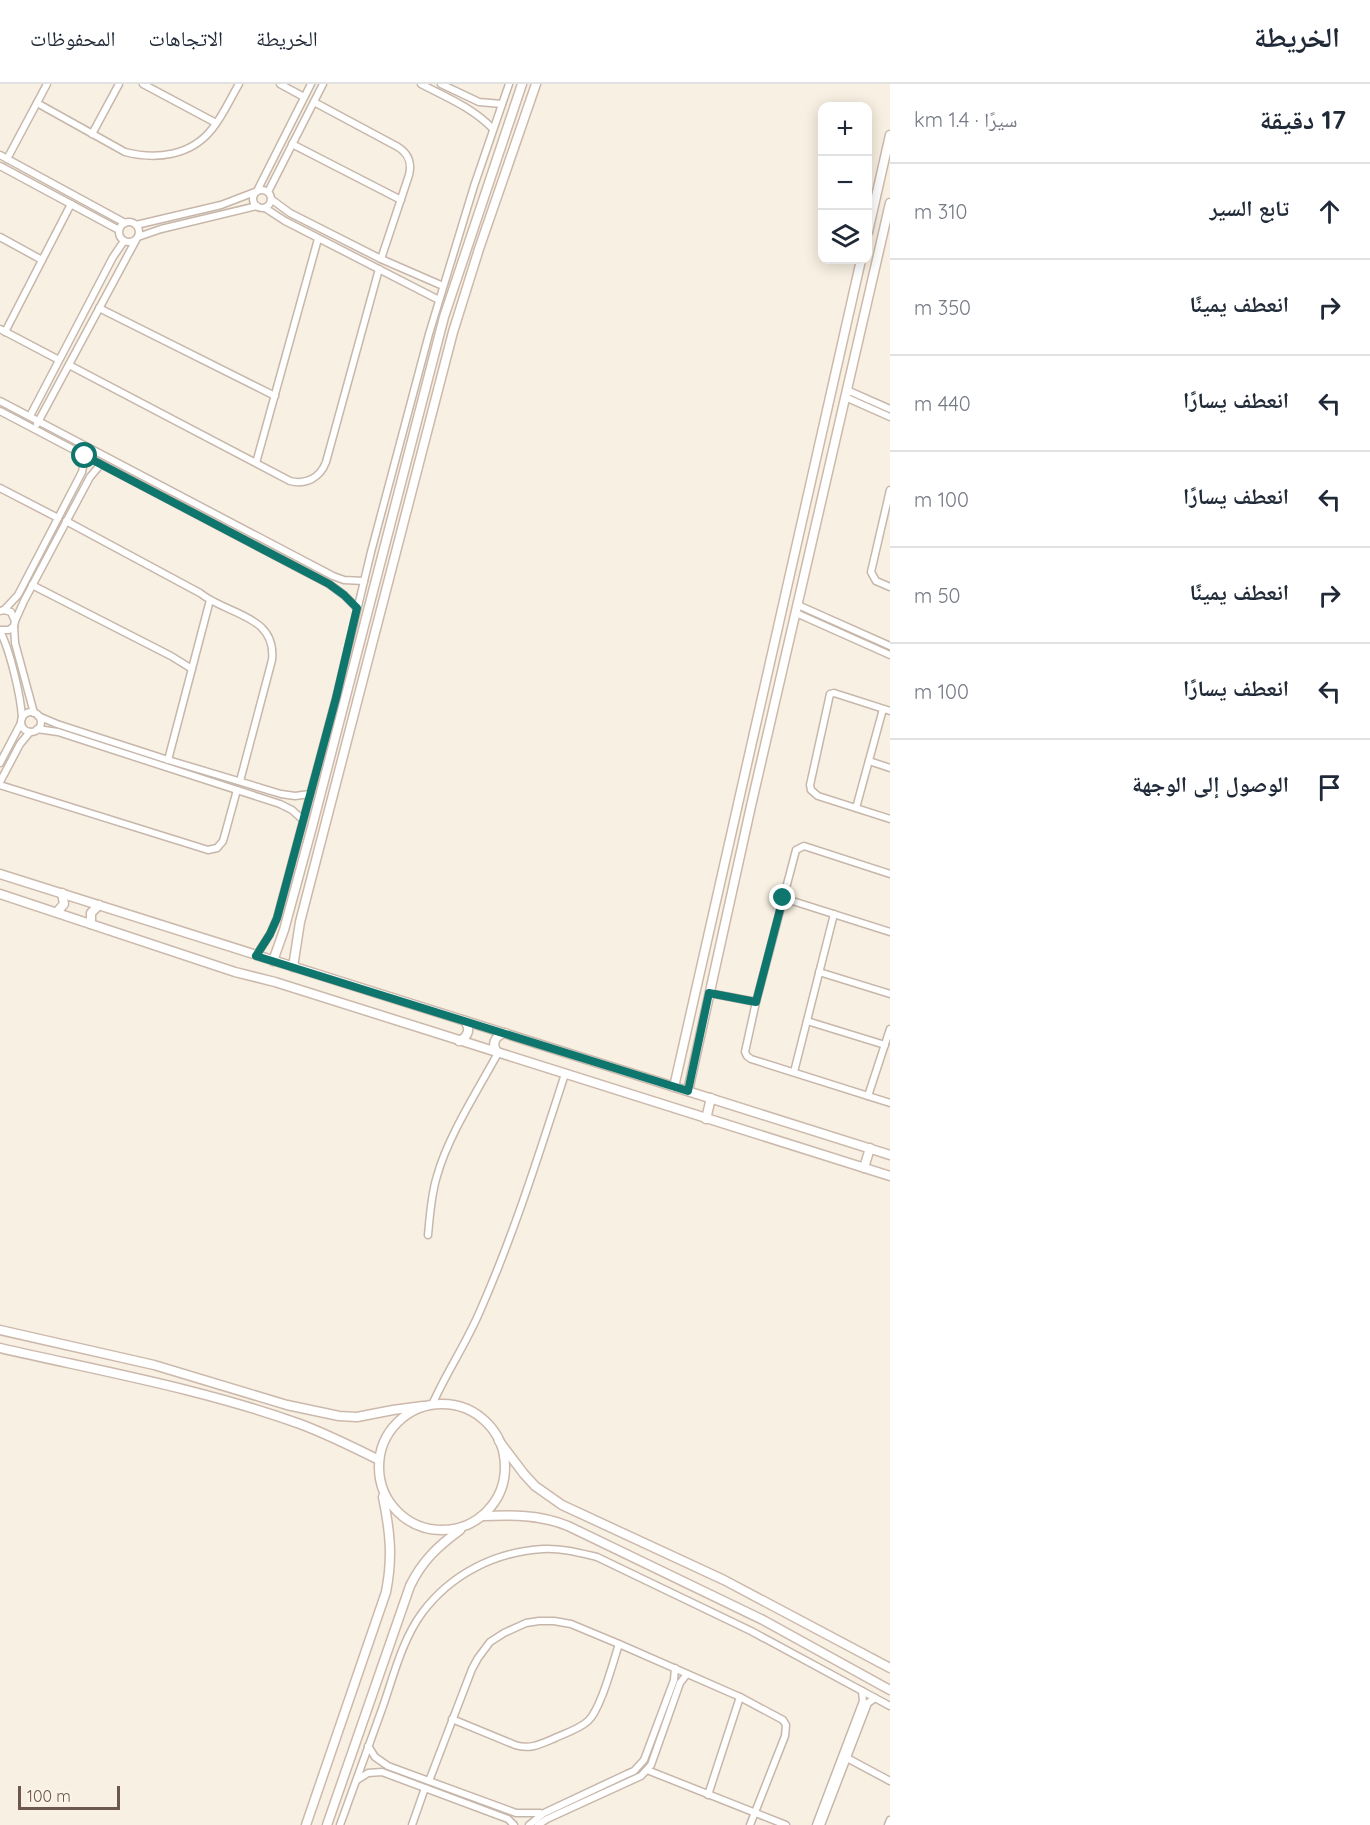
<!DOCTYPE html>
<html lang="ar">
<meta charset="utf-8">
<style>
:root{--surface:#fff;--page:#f6f6f7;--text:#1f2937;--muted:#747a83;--line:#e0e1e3}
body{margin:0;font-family:Quicksand,"Noto Naskh Arabic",sans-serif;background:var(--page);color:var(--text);direction:rtl}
.controls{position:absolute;right:18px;top:18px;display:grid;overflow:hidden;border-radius:12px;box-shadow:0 3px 15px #0003}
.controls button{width:54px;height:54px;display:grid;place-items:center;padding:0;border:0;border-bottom:2px solid var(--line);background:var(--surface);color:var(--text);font:30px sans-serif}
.scale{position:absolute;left:18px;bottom:15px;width:102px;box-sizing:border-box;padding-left:6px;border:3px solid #6c574c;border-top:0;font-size:16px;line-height:21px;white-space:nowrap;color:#6c574c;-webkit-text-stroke:4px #fcf4e8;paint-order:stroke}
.stop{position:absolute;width:18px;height:18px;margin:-14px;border:4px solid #0f766e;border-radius:50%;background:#fff}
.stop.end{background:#0f766e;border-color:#fff;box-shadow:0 2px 6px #0008}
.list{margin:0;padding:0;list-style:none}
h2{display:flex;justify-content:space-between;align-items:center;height:78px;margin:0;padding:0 24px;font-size:26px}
h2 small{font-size:20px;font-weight:400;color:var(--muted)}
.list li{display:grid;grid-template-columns:39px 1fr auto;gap:18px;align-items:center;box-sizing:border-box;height:96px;padding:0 24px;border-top:2px solid var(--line)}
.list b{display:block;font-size:22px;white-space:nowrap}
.list em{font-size:20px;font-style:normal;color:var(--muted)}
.icon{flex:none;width:33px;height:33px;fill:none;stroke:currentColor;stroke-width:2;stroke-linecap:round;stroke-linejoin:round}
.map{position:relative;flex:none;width:890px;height:1741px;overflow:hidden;direction:ltr}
header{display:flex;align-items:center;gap:36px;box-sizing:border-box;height:84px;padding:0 30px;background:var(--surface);border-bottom:2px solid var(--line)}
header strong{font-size:28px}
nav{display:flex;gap:33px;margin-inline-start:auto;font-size:21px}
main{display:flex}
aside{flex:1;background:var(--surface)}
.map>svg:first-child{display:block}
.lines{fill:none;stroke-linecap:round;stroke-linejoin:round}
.street-casing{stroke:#c7b7ab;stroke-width:9}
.secondary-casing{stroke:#ccb9ac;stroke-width:11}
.street{stroke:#fff;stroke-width:6}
.secondary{stroke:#fff;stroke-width:8}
.route{stroke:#0f766e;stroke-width:8}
</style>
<header>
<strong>الخريطة</strong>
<nav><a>الخريطة</a><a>الاتجاهات</a><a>المحفوظات</a></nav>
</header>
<main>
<aside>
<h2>17 دقيقة<small>سيرًا · 1.4 km</small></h2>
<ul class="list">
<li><svg class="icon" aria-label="ahead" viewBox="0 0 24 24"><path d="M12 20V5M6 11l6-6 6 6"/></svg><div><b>تابع السير</b></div><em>310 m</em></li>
<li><svg class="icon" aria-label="right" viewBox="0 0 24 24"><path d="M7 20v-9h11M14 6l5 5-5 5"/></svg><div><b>انعطف يمينًا</b></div><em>350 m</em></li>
<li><svg class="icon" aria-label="left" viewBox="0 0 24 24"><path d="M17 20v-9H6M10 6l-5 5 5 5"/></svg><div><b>انعطف يسارًا</b></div><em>440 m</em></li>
<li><svg class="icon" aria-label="left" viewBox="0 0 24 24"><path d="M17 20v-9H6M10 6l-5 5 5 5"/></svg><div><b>انعطف يسارًا</b></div><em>100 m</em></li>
<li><svg class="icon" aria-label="right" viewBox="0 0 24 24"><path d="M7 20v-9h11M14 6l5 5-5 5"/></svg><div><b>انعطف يمينًا</b></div><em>50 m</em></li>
<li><svg class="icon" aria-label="left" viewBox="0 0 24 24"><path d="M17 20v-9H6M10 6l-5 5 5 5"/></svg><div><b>انعطف يسارًا</b></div><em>100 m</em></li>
<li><svg class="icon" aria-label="arrive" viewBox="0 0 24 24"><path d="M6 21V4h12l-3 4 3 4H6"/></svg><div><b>الوصول إلى الوجهة</b></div></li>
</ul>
</aside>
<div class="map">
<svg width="890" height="1741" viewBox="0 0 890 1741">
<rect width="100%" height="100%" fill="#f8f0e2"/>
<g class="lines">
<defs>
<g id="street">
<path d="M 143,0 L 216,39"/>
<path d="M 280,0 L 304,13"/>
<path d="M 421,0 C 446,13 473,24 493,45"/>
<path d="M 441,0 L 479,18 L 502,20"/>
<path d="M 314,18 L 398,63 C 409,70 412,79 409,91 L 381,175"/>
<path d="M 37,19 L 125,68 C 156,76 191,72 212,45 C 223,32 230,15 239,0"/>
<path d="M 92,50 L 119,0"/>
<path d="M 292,60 L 401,116"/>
<path d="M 0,71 L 125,139"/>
<path d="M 7,75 L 47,0"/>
<path d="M 0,82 L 119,146"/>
<circle cx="262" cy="115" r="9"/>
<path d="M 257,107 L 311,0"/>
<path d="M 268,108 L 323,0"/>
<path d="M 271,115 L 290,129 L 381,175 L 443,202"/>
<path d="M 265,124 L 285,137 L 439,216"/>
<circle cx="129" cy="148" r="10"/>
<path d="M 136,141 L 221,121 L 255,108"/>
<path d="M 0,153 L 42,176"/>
<path d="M 138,153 L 161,145 L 257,122"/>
<path d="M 99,224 L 275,312"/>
<path d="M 0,245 L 59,276"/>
<path d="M 5,248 L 71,120"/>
<path d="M 69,281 L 290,397 C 306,401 320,394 326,378 L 379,185"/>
<path d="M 847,306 L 890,325"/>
<path d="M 845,313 L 890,333"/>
<path d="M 0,317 L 333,492 L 344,496 L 364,497"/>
<path d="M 0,327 L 329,500 L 344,511 L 357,524"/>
<path d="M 30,332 L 113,173 L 124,157"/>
<path d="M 37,340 L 136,156"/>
<path d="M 256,379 L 318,155"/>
<path d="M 0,404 L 58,434"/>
<path d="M 890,406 L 871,488 L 876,497 L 890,503"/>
<path d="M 66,437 L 200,509 C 227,531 277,531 272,576 L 240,697"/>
<path d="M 32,501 L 171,572 L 192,585"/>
<path d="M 798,521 L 890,562"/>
<path d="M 4,526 L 18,511 L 82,388 L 85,372"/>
<path d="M 0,527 L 4,526 L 11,528 L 15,537 L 14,542 L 9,546 L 0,546"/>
<path d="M 796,529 L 890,571"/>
<path d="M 15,537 L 24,517 L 90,393 L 101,380"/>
<path d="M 14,542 L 15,559 L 34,629"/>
<path d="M 0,547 C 10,566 21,613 22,634"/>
<path d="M 890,627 L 834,609 L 830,610 L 810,701 L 811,706 L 818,712 L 890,735"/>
<circle cx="31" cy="638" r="10"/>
<path d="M 38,632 L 57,640 L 168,676 L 281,710 L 295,712 L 310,710"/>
<path d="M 37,645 L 58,648 L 280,720 L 292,726 L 303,736"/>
<path d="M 168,676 L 210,516"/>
<path d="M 869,677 L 890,684"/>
<path d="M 0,679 L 21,639"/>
<path d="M 0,698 L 20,660 L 30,648"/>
<path d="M 0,701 L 208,766 L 217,764 L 223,757 L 237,706"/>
<path d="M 856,724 L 883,625"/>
<path d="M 890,790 L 804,762 L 796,766 L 756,918 L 745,968 L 747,972 L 751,975 L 890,1019"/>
<path d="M 783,814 L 890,848"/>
<path d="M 256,872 L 270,850 L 277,834 L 336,614 L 371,468 L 429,250 L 474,102 L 509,0"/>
<path d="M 819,888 L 890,910"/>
<path d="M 709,909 L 756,918"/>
<path d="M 807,937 L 885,961"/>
<path d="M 794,988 L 834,830"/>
<path d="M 868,1012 L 890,945"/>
<path d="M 428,1151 C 430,1131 431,1111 437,1092 C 448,1052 478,1006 498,969"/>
<path d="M 432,1321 C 446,1289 466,1260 480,1227 C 514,1150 539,1070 565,990"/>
<path d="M 452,1635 L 515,1661 C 530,1666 541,1660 555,1654 C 566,1649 579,1645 588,1637 C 601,1625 613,1578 619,1560"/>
<path d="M 368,1662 L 375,1673 L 388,1682 L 516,1729 L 540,1729"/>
<path d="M 847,1674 L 890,1697"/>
<path d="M 647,1686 L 786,1741"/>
<path d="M 357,1696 L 368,1689 L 382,1688 L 508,1735 L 514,1741"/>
<path d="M 429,1697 L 472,1585 L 478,1574 L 490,1558 L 504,1549 L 526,1539 L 539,1537 L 554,1537 L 571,1540 L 619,1560 L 740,1613 L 783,1636 L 786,1641 L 785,1652 L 750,1741"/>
<path d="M 708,1711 L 740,1613"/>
<path d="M 340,1741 C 354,1702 368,1664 382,1625 C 393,1594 402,1556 422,1529 C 451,1490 495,1468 543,1465 C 562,1464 580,1469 597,1473 L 751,1547 L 890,1622"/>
<path d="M 412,1741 L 425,1704"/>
<path d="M 529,1741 L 544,1729 L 627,1690 L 634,1687 L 644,1676 L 674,1596 L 675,1584"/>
<path d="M 538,1741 L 547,1735 L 641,1692 L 651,1681 L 680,1599 L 687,1590"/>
<path d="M 816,1741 L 863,1617 L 862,1607"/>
<path d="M 821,1741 L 868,1619 L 875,1614"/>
<path d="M 888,1741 L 890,1736"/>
</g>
<g id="secondary">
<path d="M 868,148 L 890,51"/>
<path d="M 0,790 L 890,1071"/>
<path d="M 0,810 L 235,888 L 275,898 L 890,1092"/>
<path d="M 57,828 L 64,820 L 62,809"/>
<path d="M 91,840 L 91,829 L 99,821"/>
<path d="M 273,877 L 284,846 L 312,743 L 444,233 L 522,0"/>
<path d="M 293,883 L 300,838 L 453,248 L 479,165 L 536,0"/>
<path d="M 459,957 C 468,953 471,945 465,937"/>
<path d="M 498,969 C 491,961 494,952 505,949"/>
<path d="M 674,1003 L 861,176"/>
<path d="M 688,1007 L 751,722 L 890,119"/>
<path d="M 706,1035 L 711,1014"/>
<path d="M 864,1084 L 870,1064"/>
<path d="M 0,1246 L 154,1281 L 287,1321 L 339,1332 L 357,1333 L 393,1326 L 423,1322"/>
<path d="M 0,1264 C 100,1287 203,1305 300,1340 C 327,1350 353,1363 379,1376"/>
<circle cx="442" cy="1383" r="63"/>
<path d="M 499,1357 L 524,1390 L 535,1402 L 562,1421 L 724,1496 L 890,1584"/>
<path d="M 482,1432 C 512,1431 539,1430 568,1442 L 763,1536 L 890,1606"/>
<path d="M 306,1741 L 386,1508 C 393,1473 390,1447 383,1413"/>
<path d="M 327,1741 L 410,1502 C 422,1477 438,1462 460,1446"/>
</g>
</defs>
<use href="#street" class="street-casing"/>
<use href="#secondary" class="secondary-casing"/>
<use href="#street" class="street"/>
<use href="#secondary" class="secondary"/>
</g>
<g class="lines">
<path class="route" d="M 85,372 L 329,500 L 344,511 L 357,524 L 336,614 L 277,834 L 270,850 L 256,872 L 688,1007 L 709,909 L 756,918 L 783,814"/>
</g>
</svg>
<div class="controls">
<button>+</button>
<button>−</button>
<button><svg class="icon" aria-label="layers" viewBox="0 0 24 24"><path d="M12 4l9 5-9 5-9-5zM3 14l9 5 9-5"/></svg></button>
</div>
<div class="scale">100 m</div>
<div class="stop" style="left:85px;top:372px"></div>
<div class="stop end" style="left:783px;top:814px"></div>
</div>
</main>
